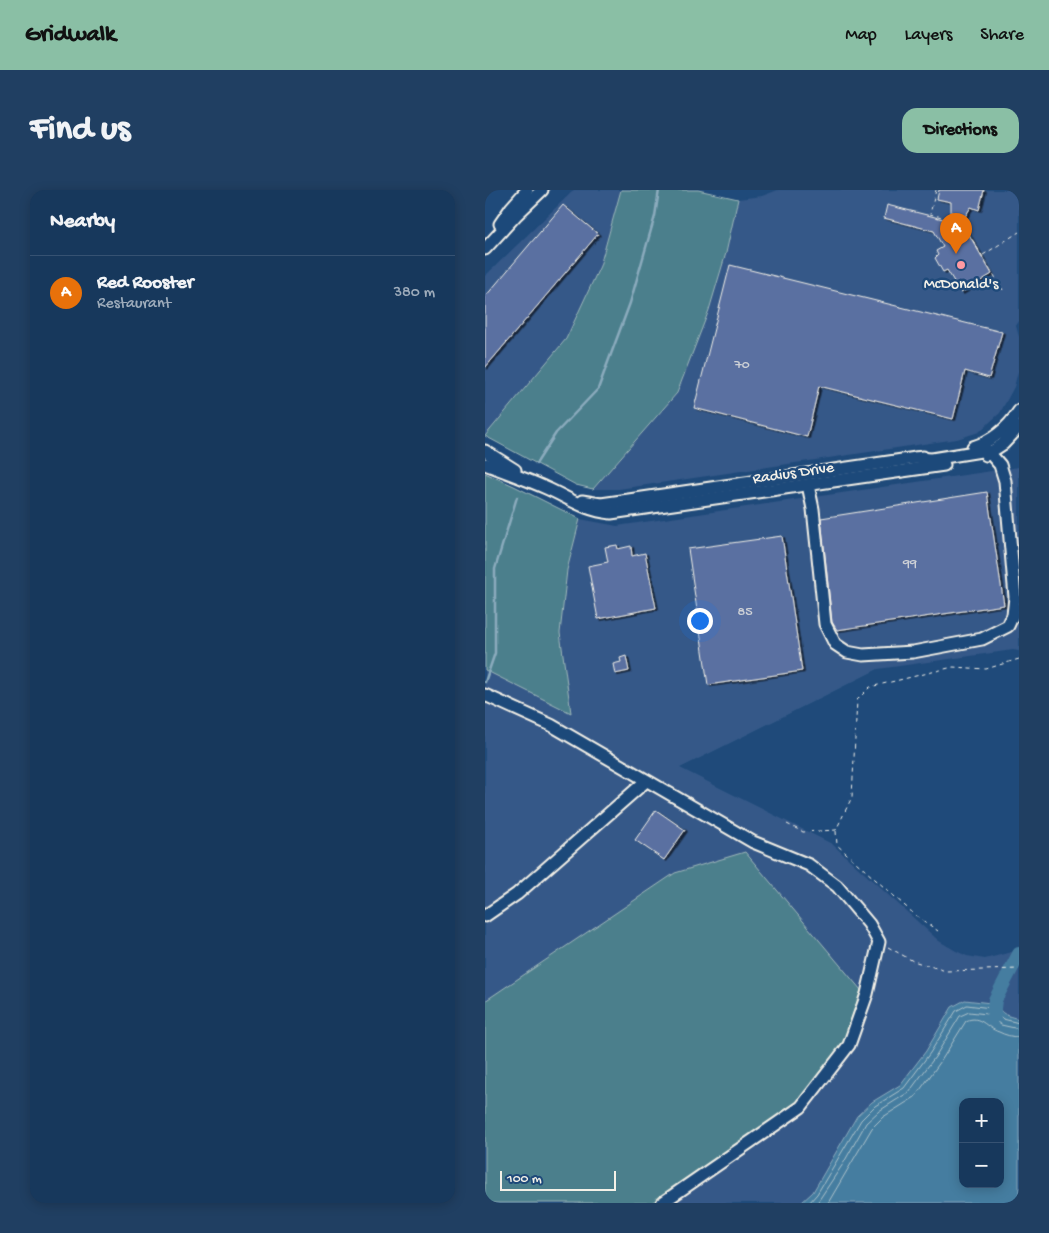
<!DOCTYPE html>
<meta charset="utf-8">
<style>
:root{--surface:#17385c;--page:#203f62;--text:#f1f3f6;--muted:#9eacbb;--line:#365272;--accent:#8abfa5}
body{margin:0;font-family:"Gochi Hand",sans-serif;background:var(--page);color:var(--text)}
.controls{position:absolute;right:15px;bottom:15px;display:grid;overflow:hidden;border-radius:10px;box-shadow:0 2px 12px #0003}
.controls button{width:45px;height:45px;display:grid;place-items:center;padding:0;border:0;border-bottom:1px solid var(--line);background:var(--surface);color:var(--text);font:25px sans-serif}
.scale{position:absolute;left:15px;bottom:12px;width:116px;box-sizing:border-box;padding-left:5px;border:2px solid #f4f1e8;border-top:0;font-size:14px;line-height:18px;white-space:nowrap;color:#f4f1e8;-webkit-text-stroke:4px #1f4a7a;paint-order:stroke}
.you{position:absolute;left:214px;top:430px;width:18px;height:18px;margin:-12px;border:4px solid #fff;border-radius:50%;background:#1a73e8;box-shadow:0 0 0 8px #1a73e833}
.badge{display:grid;place-items:center;width:32px;height:32px;border-radius:50%;background:var(--accent);color:#fff;font-size:16px;font-weight:700}
.pin{position:absolute;translate:-50% -41px;filter:drop-shadow(0 1px 2px #0008)}
.pin::after{content:'';position:absolute;top:26px;width:18px;height:15px;background:inherit;clip-path:polygon(0 0,100% 0,50% 100%)}
.list{margin:0;padding:0;list-style:none}
h2{display:flex;justify-content:space-between;align-items:center;height:65px;margin:0;padding:0 20px;font-size:21px}
h2 small{font-size:16px;font-weight:400;color:var(--muted)}
.list li{display:grid;grid-template-columns:32px 1fr auto;gap:15px;align-items:center;box-sizing:border-box;height:75px;padding:0 20px;border-top:1px solid var(--line)}
.list b{display:block;font-size:19px;white-space:nowrap}
.list p{margin:0;font-size:16px;white-space:nowrap;color:var(--muted)}
.list em{font-size:16px;font-style:normal;color:var(--muted)}
.map{position:relative;flex:none;width:534px;height:1013px;overflow:hidden;border-radius:15px}
header{display:flex;align-items:center;gap:30px;box-sizing:border-box;height:70px;padding:0 25px;background:var(--accent);color:#111}
header strong{font-size:24px}
nav{display:flex;gap:28px;margin-inline-start:auto;font-size:18px}
.intro{display:flex;align-items:center;justify-content:space-between;box-sizing:border-box;height:120px;padding:0 30px}
h1{margin:0;font-size:35px}
.button{padding:12px 22px;border-radius:15px;background:var(--accent);color:#111;font-size:18px;font-weight:700}
main{display:flex;gap:30px;padding:0 30px}
aside{flex:1;background:var(--surface);border-radius:15px;box-shadow:0 2px 12px #0003}
.map>svg:first-child{display:block}
.built{fill:#355888;fill-rule:evenodd}
.green{fill:#4b7f8c;stroke:#a0b8ba}
.water{fill:#457da0;stroke:#8babbd;fill-rule:evenodd}
.lines{fill:none;stroke-linecap:round;stroke-linejoin:round}
.shore{stroke:#aec3cb;stroke-width:1}
.stream{stroke:#8babbd;stroke-width:2.5}
.river{stroke:#457da0;stroke-width:14}
.building{fill:#5a70a1;stroke:#f4f1e8;filter:url(#shadow)}
.minor-casing{stroke:#f4f1e8;stroke-width:15}
.path{stroke:#f4f1e8;stroke-width:1;stroke-dasharray:4 4;stroke-linecap:butt}
.minor{stroke:#1f4a7a;stroke-width:11}
.poi-dot{fill:#ff9aa2;stroke:#1f4a7a;stroke-width:2}
.labels{text-anchor:middle;stroke-width:5;stroke-linejoin:round;paint-order:stroke}
.number-label{font-size:14px;fill:#ced1d6}
.poi-label{font-size:16px;fill:#f4f1e8;stroke:#1f4a7a}
.street-label{font-size:16px;fill:#f4f1e8;stroke:#1f4a7a}
</style>
<header>
<strong>Gridwalk</strong>
<nav><a>Map</a><a>Layers</a><a>Share</a></nav>
</header>
<div class="intro"><h1>Find us</h1><a class="button">Directions</a></div>
<main>
<aside>
<h2>Nearby<small></small></h2>
<ul class="list">
<li><span class="badge" style="background:#e8710a">A</span><div><b>Red Rooster</b><p>Restaurant</p></div><em>380 m</em></li>
</ul>
</aside>
<div class="map">
<svg width="534" height="1013" viewBox="0 0 534 1013">
<defs>
<filter id="shadow"><feDropShadow dx="2.5" dy="1.5" stdDeviation="0" flood-color="#0009"/></filter>
</defs>
<rect width="100%" height="100%" fill="#1f4a7a"/>
<filter id="ink" filterUnits="userSpaceOnUse"><feTurbulence type="fractalNoise" baseFrequency=".02" numOctaves="2"/><feDisplacementMap in="SourceGraphic" scale="10" xChannelSelector="R" yChannelSelector="G"/><feConvolveMatrix kernelMatrix="1 2 1 2 8 2 1 2 1" color-interpolation-filters="sRGB"/></filter>
<g filter="url(#ink)">
<g class="built">
<path d="M 89,0 L 136,0 L 115,76 L 81,149 L 0,246 L 0,86 Z"/>
<path d="M 293,0 L 534,0 L 534,131 L 531,136 L 534,147 L 534,178 L 529,197 L 515,223 L 494,242 L 472,249 L 134,299 L 108,299 L 192,203 L 224,120 L 241,63 L 253,9 L 277,6 Z"/>
<path d="M 534,277 L 534,461 L 528,460 L 393,479 L 195,578 L 347,654 L 454,751 L 471,761 L 482,766 L 500,769 L 534,760 L 534,1013 L 0,1013 L 0,480 L 85,522 L 75,443 L 82,380 L 95,329 L 132,336 ZM 478,912 L 515,912 L 515,994 L 478,994 Z"/>
</g>
<g class="green">
<path d="M 136,0 L 213,0 L 253,9 L 241,63 L 224,120 L 192,203 L 108,299 L 91,295 L 0,246 L 81,149 L 115,76 Z"/>
<path d="M 0,283 L 29,296 L 95,329 L 82,380 L 75,443 L 86,523 L 0,480 Z"/>
<path d="M 260,662 L 376,800 L 358,853 L 339,881 L 313,913 L 167,1013 L 0,1013 L 0,811 L 190,683 Z"/>
</g>
<path class="water" d="M 480,810 L 506,813 L 510,810 C 516,825 520,825 534,829 L 534,1013 L 316,1013 L 328,1002 L 372,926 L 387,912 L 415,895 L 441,861 L 467,817 ZM 478,912 L 515,912 L 515,994 L 478,994 Z"/>
<g class="lines">
<g class="shore">
<path d="M 324,1013 L 332,1004 L 376,930 L 390,916 L 419,898 L 445,863 L 471,821 L 482,815 L 506,818 L 518,829 L 534,833"/>
<path d="M 332,1013 L 358,974 L 381,933 L 394,921 L 424,902 L 450,867 L 475,826 L 484,822 L 502,824 L 516,835 L 534,839"/>
<path d="M 343,1013 L 387,938 L 398,927 L 430,907 L 456,871 L 481,831 C 495,824 501,838 514,842 C 520,845 527,847 534,847"/>
</g>
<g class="stream">
<path d="M 51,274 L 71,243 L 113,199 L 145,113 L 170,26 L 174,0"/>
<path d="M 0,492 L 10,463 L 10,379 L 32,307"/>
</g>
<path class="river" d="M 508,827 L 510,810 L 534,764"/>
</g>
<g class="building">
<path d="M 454,0 L 499,0 L 494,20 L 486,17 L 476,33 L 479,34 L 479,36 L 507,84 L 476,103 L 462,80 L 458,82 L 450,68 L 453,65 L 451,61 L 458,57 L 449,41 L 399,28 L 402,15 L 466,31 L 466,12 L 452,9 Z"/>
<path d="M 78,15 L 113,44 L 0,178 L 0,107 Z"/>
<path d="M 245,75 L 517,142 L 504,188 L 480,181 L 468,229 L 334,196 L 322,247 L 209,218 Z"/>
<path d="M 502,302 L 519,415 L 352,440 L 347,432 L 336,328 Z"/>
<path d="M 297,346 L 317,481 L 223,495 L 203,359 Z"/>
<path d="M 132,355 L 133,359 L 146,356 L 147,366 L 160,363 L 171,418 L 113,429 L 103,376 L 123,372 L 120,357 Z"/>
<path d="M 141,466 L 144,481 L 130,484 L 128,474 L 136,472 L 135,468 Z"/>
<path d="M 171,620 L 200,640 L 179,670 L 150,650 Z"/>
</g>
<g class="lines">
<defs>
<g id="minor">
<path d="M 15,34 L 26,18 L 42,0"/>
<path d="M 0,59 L 32,24 L 57,0"/>
<path d="M 488,257 C 507,251 523,238 534,221"/>
<path d="M 0,261 L 30,280"/>
<path d="M 501,265 L 518,254 L 534,237"/>
<path d="M 0,274 C 21,282 41,289 61,298 C 86,309 99,320 126,323 L 459,275"/>
<path d="M 323,295 L 328,319 L 340,434 L 350,454 L 362,462 L 378,465 L 428,462 L 497,449 L 523,436 L 528,425 L 530,407 L 520,291 L 515,275 L 502,260 L 447,269 L 430,268"/>
<path d="M 97,311 L 116,314 L 130,312 L 438,267"/>
<path d="M 0,505 L 66,535 L 268,652 L 324,675 L 352,696 L 384,734 L 394,752 L 382,804 L 364,855 L 316,917 L 177,1013"/>
<path d="M 0,726 L 32,704 L 161,591"/>
</g>
</defs>
<use href="#minor" class="minor-casing"/>
<g class="path">
<path d="M 451,0 L 445,24 L 480,33 L 481,39 L 518,100"/>
<path d="M 498,65 L 534,42"/>
<path d="M 302,634 L 318,642 L 351,640 L 367,607 L 372,510 L 385,497 L 468,477 L 501,479 L 534,469"/>
<path d="M 351,641 L 352,655 L 429,724 L 453,741"/>
<path d="M 403,757 L 428,771 L 461,781 L 534,779"/>
</g>
<use href="#minor" class="minor"/>
</g>
</g>
<circle class="poi-dot" cx="476" cy="75" r="5"/>
<g class="labels">
<g class="number-label">
<text x="257" y="178">70</text>
<text x="425" y="377">99</text>
<text x="260" y="425">85</text>
</g>
<g class="poi-label">
<text x="476" y="98">McDonald's</text>
</g>
<g class="street-label">
<text transform="translate(308 281) rotate(-8)" y="6">Radius Drive</text>
</g>
</g>
</svg>
<div class="controls">
<button>+</button>
<button>−</button>
</div>
<div class="scale">100 m</div>
<div class="you"></div>
<div class="pin badge" style="left:471px;top:64px;background:#e8710a">A</div>
</div>
</main>
